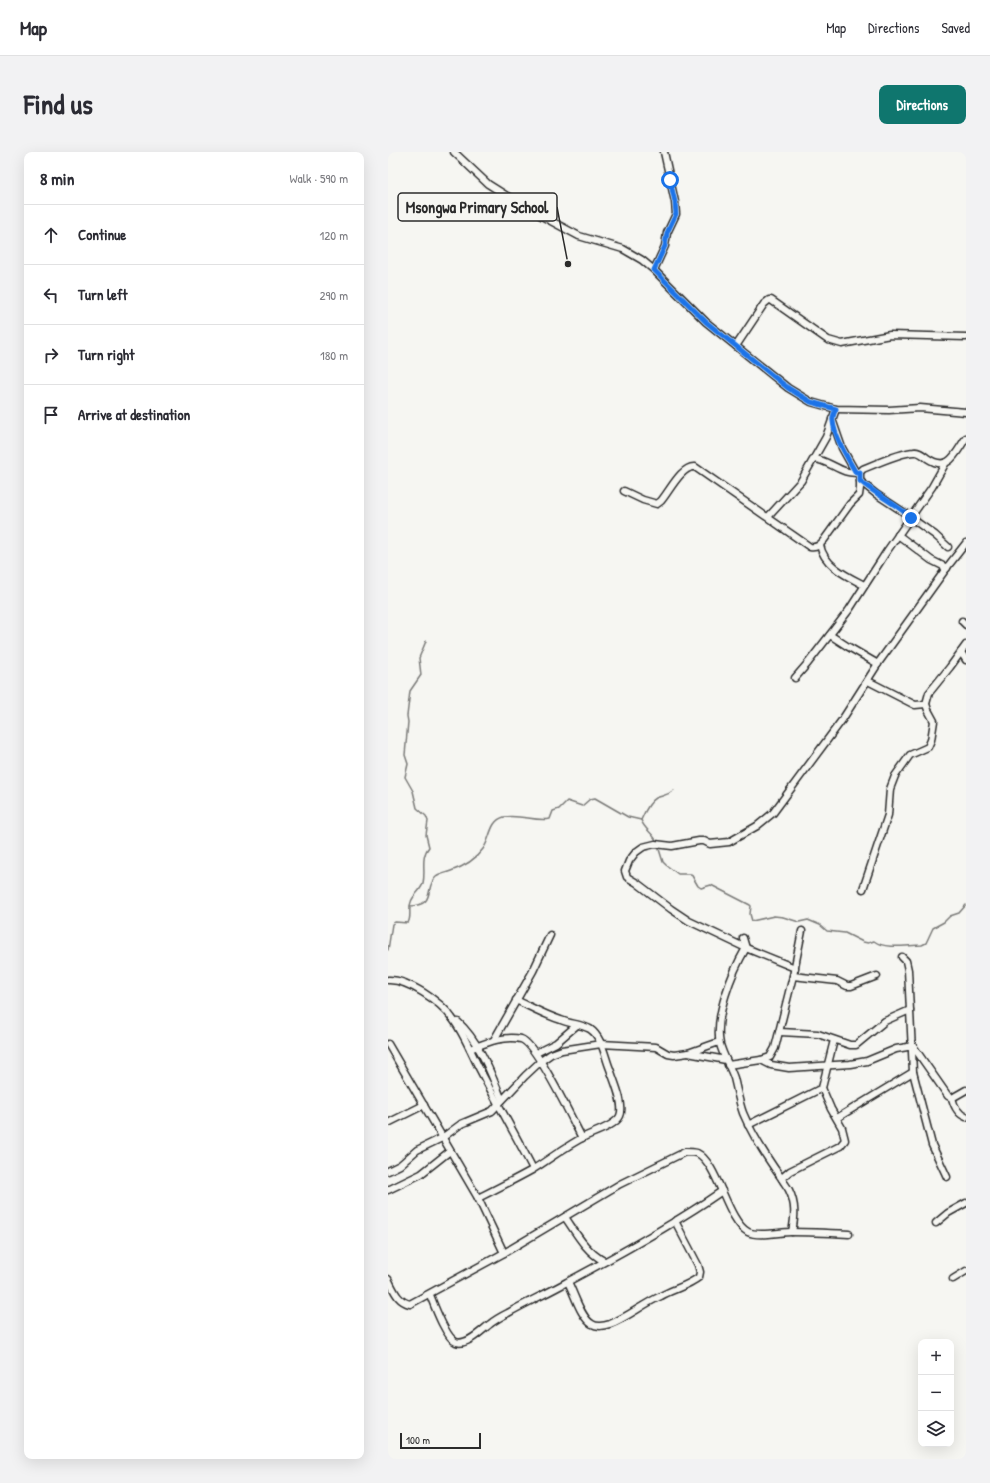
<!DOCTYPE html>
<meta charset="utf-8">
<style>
:root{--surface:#fff;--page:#f2f2f3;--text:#2b2b33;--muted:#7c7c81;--line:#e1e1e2;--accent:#0f766e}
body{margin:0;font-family:"Patrick Hand",sans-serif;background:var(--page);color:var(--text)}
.controls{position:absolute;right:12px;bottom:12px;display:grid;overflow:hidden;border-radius:8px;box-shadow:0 4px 16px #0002}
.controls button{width:36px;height:36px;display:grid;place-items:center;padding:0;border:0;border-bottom:1px solid var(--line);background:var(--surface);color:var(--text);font:20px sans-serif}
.scale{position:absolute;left:12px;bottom:10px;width:81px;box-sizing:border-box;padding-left:4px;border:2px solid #2b2b2b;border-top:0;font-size:11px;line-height:14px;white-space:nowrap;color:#2b2b2b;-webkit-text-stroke:3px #f6f6f2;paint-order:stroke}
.stop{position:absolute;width:12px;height:12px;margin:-9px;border:3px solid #1a73e8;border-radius:50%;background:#fff}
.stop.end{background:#1a73e8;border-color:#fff;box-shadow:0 1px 4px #0008}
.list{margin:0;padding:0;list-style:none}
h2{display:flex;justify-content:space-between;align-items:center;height:52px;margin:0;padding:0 16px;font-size:17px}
h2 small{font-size:13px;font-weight:400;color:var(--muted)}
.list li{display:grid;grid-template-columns:26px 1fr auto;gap:12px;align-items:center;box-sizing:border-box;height:60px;padding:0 16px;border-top:1px solid var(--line)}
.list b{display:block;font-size:15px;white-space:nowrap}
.list em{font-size:13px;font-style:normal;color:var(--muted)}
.icon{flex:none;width:22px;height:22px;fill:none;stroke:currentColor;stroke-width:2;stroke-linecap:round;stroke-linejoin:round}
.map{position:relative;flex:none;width:578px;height:1307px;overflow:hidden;border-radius:8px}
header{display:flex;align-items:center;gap:24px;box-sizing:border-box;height:56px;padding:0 20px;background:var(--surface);border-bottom:1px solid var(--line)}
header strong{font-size:19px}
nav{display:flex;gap:22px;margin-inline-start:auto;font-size:14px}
.intro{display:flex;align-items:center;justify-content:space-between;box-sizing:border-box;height:96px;padding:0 24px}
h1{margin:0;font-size:28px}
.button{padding:10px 18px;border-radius:8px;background:var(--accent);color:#fff;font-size:14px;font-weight:700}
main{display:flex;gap:24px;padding:0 24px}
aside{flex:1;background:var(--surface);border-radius:8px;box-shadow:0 4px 16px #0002}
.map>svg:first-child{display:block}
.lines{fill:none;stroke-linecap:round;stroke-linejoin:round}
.stream{stroke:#7a7a78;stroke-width:1.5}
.minor-casing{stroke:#2b2b2b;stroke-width:9}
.minor{stroke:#f6f6f2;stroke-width:6}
.route{stroke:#1a73e8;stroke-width:5}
.leader{fill:none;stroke:#2b2b2b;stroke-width:1.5}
.callout-dot{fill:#2b2b2b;stroke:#f6f6f2;stroke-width:1.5}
.callout{fill:#f6f6f2;stroke:#2b2b2b;stroke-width:1.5}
.callout-label{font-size:16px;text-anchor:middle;font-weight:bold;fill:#2b2b2b}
</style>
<header>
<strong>Map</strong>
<nav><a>Map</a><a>Directions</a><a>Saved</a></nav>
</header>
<div class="intro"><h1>Find us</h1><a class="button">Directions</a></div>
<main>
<aside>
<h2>8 min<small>Walk · 590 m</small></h2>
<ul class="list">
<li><svg class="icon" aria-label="ahead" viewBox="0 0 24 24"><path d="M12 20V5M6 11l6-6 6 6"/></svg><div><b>Continue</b></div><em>120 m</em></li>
<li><svg class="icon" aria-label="left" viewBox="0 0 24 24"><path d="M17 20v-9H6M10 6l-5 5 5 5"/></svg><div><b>Turn left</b></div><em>290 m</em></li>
<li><svg class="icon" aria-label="right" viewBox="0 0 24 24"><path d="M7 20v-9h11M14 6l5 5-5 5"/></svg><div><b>Turn right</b></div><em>180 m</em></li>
<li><svg class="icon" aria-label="arrive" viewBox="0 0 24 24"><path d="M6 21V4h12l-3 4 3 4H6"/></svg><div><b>Arrive at destination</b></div></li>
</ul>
</aside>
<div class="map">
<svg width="578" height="1307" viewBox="0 0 578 1307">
<rect width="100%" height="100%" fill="#f6f6f2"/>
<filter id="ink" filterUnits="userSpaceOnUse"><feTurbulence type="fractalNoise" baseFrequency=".025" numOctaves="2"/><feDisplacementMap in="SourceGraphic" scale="8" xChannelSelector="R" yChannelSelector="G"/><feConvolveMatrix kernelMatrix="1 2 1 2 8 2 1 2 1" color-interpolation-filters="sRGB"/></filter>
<g filter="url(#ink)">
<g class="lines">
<g class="stream">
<path d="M 269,690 C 265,681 256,677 253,668 C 256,661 261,650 268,646 C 276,643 279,644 286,638"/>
<path d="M 270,694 L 275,710 L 278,713 L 290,722 L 303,722 L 310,734 L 313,736 L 323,733 L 362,753 L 363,754 L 362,762 L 364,769 L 386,764 L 395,765 L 411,770 L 420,768 L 432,773 L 439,779 L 457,781 L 475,790 L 480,791 L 486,789 C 498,798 519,793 534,793 L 538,791 L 545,776 L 556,770 L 562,764 L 571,761 L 578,753"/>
<path d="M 22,754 C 49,753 36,735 48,725 C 52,722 58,721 63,719 C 75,715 87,708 95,697 C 103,687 101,669 116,665 C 133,662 147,670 162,667 L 165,659 L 171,657 L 179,649 L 194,654 L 202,647 L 207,646 L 240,665 L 253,668"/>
<path d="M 0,798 L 4,772 L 7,770 L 20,771 C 24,764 20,757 23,750 C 25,743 33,739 35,731 C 38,719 32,705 41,695 L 38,683 L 40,669 L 38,664 L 29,656 L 25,639 L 17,625 L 20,612 L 17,603 L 20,570 L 19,564 L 22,539 L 33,523 L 31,506 L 38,489"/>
</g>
<defs>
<g id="minor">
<path d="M 66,0 L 100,32 L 135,54 L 191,84 L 235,97 L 254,108 L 266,118 L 318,170 L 400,236 L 423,250 L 448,257 L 501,258 L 532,256 L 578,260"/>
<path d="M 266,118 L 277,94 L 279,81 L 288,62 L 287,50 L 276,0"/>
<path d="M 348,194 L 376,152 L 381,148 L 383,148 L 440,188 L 454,192 L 502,183 L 578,185"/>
<path d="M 444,267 L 454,296 L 468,321"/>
<path d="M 426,307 C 442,308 454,324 471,320"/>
<path d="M 472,329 L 488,342 L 523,365"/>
<path d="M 236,339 L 255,348 L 269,352 L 273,349 C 281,340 294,313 307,315 L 422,395 C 429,396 432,393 436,388 L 462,352 L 471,343 L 472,336 L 472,320 L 475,317 C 487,312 514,300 526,300 C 531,299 535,303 539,306 C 561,321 567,302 578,286"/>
<path d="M 380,365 L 413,329 L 438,285 L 448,257"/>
<path d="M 523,366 L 547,383 L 560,395"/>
<path d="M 510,383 L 543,408 L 559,416"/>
<path d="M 432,393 C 436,414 459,424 476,433"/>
<path d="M 574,469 L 578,473"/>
<path d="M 442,483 L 459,494 L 490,512"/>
<path d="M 573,500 L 578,508"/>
<path d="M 407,526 L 420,511 L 461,458 L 499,399 L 544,335 L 557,312"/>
<path d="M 480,529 L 527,553 L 538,552"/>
<path d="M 475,737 L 500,663 L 502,637 L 507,624 L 522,603 L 540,595 L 543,588 L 546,569 L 540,558 L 538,552 L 541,541 L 562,515 L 578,493"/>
<path d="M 355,786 L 358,796 C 344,820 326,865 332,892 C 335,904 342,914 346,926 C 349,938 351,950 355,961 C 365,985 379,1006 394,1027"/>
<path d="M 514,805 L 518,809 L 520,818 L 525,920 L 544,993 L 559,1025"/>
<path d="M 407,816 L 358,796 L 301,769 L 283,757 L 249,731 L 239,725 L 237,719 L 241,709 L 248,700 L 255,695 L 267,692 L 284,694 L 311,689 L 316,689 L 322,692 L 341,690 L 369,674 L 385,661 L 454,568 L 491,510 L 560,414 L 578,391"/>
<path d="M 405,824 L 449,829 L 459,834 L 463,834 L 489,824"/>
<path d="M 0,828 C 20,827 53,850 64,866 C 75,880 82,898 90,914 C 108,949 127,982 145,1017"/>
<path d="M 70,870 C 92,890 103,922 114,948"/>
<path d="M 392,880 L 430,882 L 462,893 L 468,893 L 497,869 L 522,858"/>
<path d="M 106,888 L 145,819 L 162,783"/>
<path d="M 0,892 L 90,1046 L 116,1101"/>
<path d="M 82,897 C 98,891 116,883 133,887 C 148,891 185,969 194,986"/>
<path d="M 148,901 L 168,891 L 189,873"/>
<path d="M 300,901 L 338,908"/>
<path d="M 373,908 L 383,913 L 401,916 L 462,912 L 479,909 L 508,897 L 525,894 L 560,944 L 564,946 L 578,938"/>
<path d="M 340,913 L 373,908 L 382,905 L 387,896 L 405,824 L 414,779"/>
<path d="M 564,946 C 566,954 570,962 578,965"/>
<path d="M 449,966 L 525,920"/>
<path d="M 0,971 L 36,953"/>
<path d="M 360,973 L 434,936"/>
<path d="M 0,1019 L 12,1013 L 29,998 L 54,986 L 73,972 L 104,959 L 137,924 L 153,909 L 163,902 L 174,898 L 213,892 L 268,895 L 280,902 L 286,903 L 300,901 L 331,890"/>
<path d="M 0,1038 L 33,1022 L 62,999"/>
<path d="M 90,1046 C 108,1037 126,1028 144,1018 C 162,1007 179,993 198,984 C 207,980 228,973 232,964 C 237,953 226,929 222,917 C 217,905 214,885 202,877 C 193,872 182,872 173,868 C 157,863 143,855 128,848"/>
<path d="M 177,1065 C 188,1081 198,1100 216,1109"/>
<path d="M 548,1071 L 560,1061 L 578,1051"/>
<path d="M 404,1080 C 407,1065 408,1052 401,1038 C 399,1034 396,1031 394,1027 L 395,1025 L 402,1019 L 452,994 L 457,988 L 454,976 L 443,957 L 434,936 L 446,888"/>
<path d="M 0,1127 C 6,1138 9,1149 22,1152 L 116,1101 L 232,1032 L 297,1000 C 300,1000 305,1000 309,1001 C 330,1011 339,1069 360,1080 C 370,1085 392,1080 403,1080 C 422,1080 442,1081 461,1082"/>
<path d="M 565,1127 L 578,1119"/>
<path d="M 180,1130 C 186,1141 193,1166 204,1172 C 209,1175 216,1174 222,1172 C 240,1165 255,1152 273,1144 C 285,1137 300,1134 311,1125 L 312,1120 L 310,1113 L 287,1069"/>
<path d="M 42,1143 C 46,1153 58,1186 68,1190 C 79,1194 94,1178 102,1172 C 107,1168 114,1164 120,1161 C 139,1150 160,1141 179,1130 C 232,1102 285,1073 334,1039"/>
</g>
</defs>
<use href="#minor" class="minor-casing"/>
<use href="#minor" class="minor"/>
</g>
</g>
<g class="lines" filter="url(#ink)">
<path class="route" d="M 282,28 L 287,50 L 288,62 L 279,81 L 277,94 L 266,118 L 318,170 L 400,236 L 423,250 L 448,257 C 446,261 444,265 445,269 C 446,284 460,307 468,321 L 472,320 L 472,329 C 488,342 507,352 523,365 L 523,366"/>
</g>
<path class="leader" d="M180 112L169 55"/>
<circle class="callout-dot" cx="180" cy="112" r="4"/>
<rect class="callout" x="10" y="41" width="159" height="28" rx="4"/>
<g class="callout-label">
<text x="89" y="61">Msongwa Primary School</text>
</g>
</svg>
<div class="controls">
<button>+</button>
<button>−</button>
<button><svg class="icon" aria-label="layers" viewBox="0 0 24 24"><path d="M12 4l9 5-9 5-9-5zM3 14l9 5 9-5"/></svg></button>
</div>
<div class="scale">100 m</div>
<div class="stop" style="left:282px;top:28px"></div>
<div class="stop end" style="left:523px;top:366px"></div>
</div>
</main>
